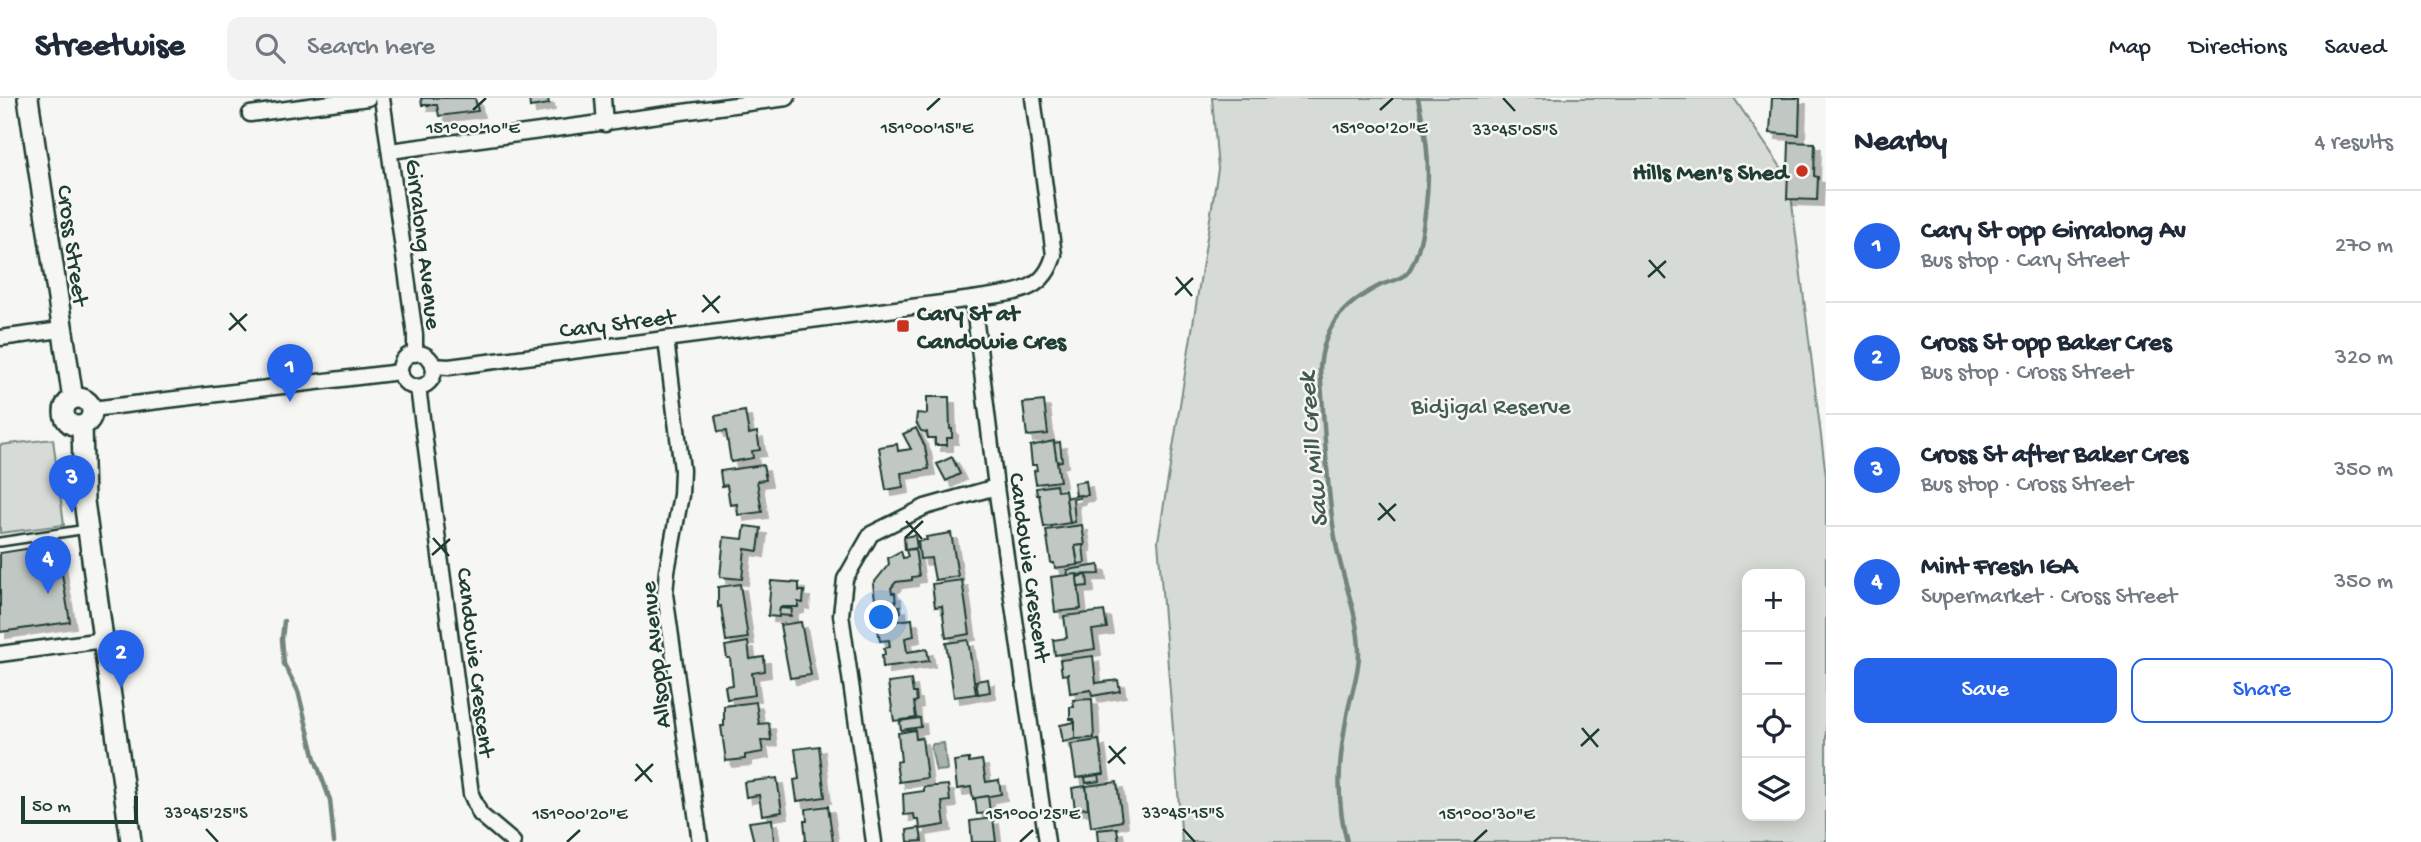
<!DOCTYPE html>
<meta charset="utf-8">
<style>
:root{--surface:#fff;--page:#f2f2f3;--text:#1f2937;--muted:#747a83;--line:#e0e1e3;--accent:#2563eb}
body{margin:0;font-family:"Gochi Hand",sans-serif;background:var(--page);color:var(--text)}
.controls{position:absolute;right:21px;bottom:21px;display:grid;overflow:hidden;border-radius:14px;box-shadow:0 4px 18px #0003}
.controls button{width:63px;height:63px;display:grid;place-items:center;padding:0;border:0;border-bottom:2px solid var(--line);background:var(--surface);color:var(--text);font:35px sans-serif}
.scale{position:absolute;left:21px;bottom:18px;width:117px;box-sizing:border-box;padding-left:7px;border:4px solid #1f3d34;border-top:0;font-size:19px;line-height:24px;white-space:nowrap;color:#1f3d34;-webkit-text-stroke:5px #f6f6f2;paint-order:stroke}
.you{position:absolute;left:882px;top:520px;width:24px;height:24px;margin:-18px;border:5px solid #fff;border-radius:50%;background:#1a73e8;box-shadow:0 0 0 10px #1a73e833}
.badge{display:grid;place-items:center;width:46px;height:46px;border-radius:50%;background:var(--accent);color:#fff;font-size:23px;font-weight:700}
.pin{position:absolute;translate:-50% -58px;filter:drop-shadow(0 2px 4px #0008)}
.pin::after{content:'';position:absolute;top:37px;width:24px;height:21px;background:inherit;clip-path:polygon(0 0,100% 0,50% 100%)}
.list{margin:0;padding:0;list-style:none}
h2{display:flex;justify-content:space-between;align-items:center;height:91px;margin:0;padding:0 28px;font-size:30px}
h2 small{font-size:23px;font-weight:400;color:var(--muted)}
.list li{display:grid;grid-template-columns:46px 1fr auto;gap:21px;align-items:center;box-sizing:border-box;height:112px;padding:0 28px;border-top:2px solid var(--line)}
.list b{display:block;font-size:26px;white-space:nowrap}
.list p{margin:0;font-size:23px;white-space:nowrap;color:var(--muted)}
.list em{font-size:23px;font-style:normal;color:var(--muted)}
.actions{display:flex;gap:14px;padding:21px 28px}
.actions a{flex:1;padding:16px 0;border:2px solid var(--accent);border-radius:14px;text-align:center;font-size:24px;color:var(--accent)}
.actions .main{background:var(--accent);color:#fff}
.icon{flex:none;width:38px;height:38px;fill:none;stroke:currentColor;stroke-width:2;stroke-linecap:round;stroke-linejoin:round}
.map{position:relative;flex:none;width:1826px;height:744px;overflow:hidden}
header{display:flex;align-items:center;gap:42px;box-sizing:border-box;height:98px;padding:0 35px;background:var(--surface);border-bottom:2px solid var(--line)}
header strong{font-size:33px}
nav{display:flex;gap:38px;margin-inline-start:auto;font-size:24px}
.search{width:490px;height:63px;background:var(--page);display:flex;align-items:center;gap:18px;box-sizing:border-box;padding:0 24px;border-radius:14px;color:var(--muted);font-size:26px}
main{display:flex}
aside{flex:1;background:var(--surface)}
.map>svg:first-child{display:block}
.green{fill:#d6dbd6;stroke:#7a8c85;stroke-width:2;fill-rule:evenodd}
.water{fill:#aab3ae;stroke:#72847d;stroke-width:2}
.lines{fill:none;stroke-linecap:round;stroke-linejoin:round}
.stream{stroke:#72847d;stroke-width:4.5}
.building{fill:#c1c8c3;stroke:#1f3d34;stroke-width:2;filter:url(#shadow)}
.service-casing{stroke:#1f3d34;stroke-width:12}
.minor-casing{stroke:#1f3d34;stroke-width:19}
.tertiary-casing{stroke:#1f3d34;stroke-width:24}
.service{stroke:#f6f6f2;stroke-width:7}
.minor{stroke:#f6f6f2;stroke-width:14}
.tertiary{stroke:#f6f6f2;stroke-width:19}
.ticks{fill:none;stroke:#1f3d34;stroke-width:2.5}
.poi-dot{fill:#c8321e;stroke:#f6f6f2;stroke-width:2.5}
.labels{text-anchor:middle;stroke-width:5;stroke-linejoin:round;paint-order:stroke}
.poi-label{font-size:24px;font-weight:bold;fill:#1f3d34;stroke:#f6f6f2;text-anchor:end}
.street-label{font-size:24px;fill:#1f3d34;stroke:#f6f6f2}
.park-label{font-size:24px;fill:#445d54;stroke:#f6f6f2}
.water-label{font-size:26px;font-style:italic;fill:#425a52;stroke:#f6f6f2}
.ticks-label{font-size:18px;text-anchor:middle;fill:#1f3d34;stroke:#f6f6f2;stroke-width:5;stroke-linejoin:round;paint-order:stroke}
</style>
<header>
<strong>Streetwise</strong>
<div class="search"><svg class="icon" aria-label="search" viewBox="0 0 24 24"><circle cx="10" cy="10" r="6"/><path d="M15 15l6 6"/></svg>Search here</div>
<nav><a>Map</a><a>Directions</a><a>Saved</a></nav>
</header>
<main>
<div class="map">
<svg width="1826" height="744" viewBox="0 0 1826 744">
<defs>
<filter id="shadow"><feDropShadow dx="6" dy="6" stdDeviation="0" flood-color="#0004"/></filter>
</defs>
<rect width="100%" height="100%" fill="#f6f6f2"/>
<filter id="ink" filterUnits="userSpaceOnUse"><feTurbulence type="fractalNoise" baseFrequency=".0143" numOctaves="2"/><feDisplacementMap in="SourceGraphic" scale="14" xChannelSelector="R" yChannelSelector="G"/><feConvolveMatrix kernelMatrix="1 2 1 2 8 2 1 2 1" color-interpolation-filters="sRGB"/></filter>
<g filter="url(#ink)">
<g class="green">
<path d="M 1212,0 L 1734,0 L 1789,81 L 1826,378 L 1826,744 L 1182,744 L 1158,443 L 1218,71 ZM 1747,476 L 1800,476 L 1800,718 L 1747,718 Z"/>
<path d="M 53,341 L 64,427 L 0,435 L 0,347 Z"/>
</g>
<path class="water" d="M 944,645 L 947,672 L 936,673 L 931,649 L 933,646 Z"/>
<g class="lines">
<g class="stream">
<path d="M 284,523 L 282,541 L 284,566 L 298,593 L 315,661 L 330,702 L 334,744"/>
<path d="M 1347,744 C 1335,698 1339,658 1348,612 C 1352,593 1359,575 1359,555 C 1359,520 1344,485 1337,451 C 1326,392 1325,330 1320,271 C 1323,229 1342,207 1379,188 C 1388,183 1401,183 1408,174 C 1425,151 1430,82 1427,53 C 1426,35 1421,17 1418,0"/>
</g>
</g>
<g class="building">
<path d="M 421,0 L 475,0 L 478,13 L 439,18 L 437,7 L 422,7 Z"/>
<path d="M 529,0 L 548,0 L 549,6 L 530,9 Z"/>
<path d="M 1772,0 L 1800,0 L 1799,37 L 1770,35 Z"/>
<path d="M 1789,44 L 1815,45 L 1814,78 L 1818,79 L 1817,102 L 1787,101 Z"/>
<path d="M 927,299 L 949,299 L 950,331 L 952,331 L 952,340 L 947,340 L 947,347 L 935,347 L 935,340 L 928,340 L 927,334 L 921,333 L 916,324 L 917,315 L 927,316 Z"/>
<path d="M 1044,303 L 1048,336 L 1027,338 L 1023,305 Z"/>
<path d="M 745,313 L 749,336 L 757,334 L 760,352 L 752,353 L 753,360 L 731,364 L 726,333 L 718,334 L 715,318 Z"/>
<path d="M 916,330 L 925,349 L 929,371 L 901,375 L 903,389 L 886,392 L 879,349 L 897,346 L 898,353 L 911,351 L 903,336 Z"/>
<path d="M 1054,343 L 1060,383 L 1036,386 L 1034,373 L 1037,372 L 1036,367 L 1032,367 L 1030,348 Z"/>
<path d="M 1060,344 L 1062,363 L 1057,364 L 1054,345 Z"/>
<path d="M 952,359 L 960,376 L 946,383 L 937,366 Z"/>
<path d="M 763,367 L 766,382 L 757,383 L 762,414 L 738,417 L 737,406 L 730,407 L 727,387 L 722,388 L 720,373 Z"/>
<path d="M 1086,383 L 1088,397 L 1076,398 L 1074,385 Z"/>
<path d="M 1056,387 L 1057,393 L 1065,392 L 1070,425 L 1044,429 L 1039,397 L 1037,397 L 1036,390 Z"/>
<path d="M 1080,397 L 1080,400 L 1073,401 L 1075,424 L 1070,425 L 1066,400 Z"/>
<path d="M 1082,427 L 1085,447 L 1075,448 L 1078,467 L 1055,470 L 1054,465 L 1051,465 L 1046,432 Z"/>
<path d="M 745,428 L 761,430 L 758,453 L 745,451 L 742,481 L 720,479 L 724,439 L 743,441 Z"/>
<path d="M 951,435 L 958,478 L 935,482 L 931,460 L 920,461 L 918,443 L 927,442 L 926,439 Z"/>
<path d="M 915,437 L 917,450 L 905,452 L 904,439 Z"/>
<path d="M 57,446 L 70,524 L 0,534 L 0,455 Z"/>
<path d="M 1083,447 L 1085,465 L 1078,466 L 1075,448 Z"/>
<path d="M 915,451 L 919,478 L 912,479 L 912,482 L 896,484 L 891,490 L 892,495 L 895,495 L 896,509 L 900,508 L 901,514 L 877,517 L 873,486 L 889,466 L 888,460 L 901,453 L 903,460 L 908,459 L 906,452 Z"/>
<path d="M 1099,467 L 1100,476 L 1068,477 L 1067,472 Z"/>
<path d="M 1077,476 L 1081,511 L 1055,514 L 1051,479 Z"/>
<path d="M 1087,477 L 1088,488 L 1078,489 L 1077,479 Z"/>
<path d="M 962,482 L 970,536 L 946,540 L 942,508 L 935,509 L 932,486 Z"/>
<path d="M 771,483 L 799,485 L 799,493 L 804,493 L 803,505 L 798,504 L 798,509 L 780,509 L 779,519 L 768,518 Z"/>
<path d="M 740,486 L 748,540 L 726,543 L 721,508 L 718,509 L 718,489 Z"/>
<path d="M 780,510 L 792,511 L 791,518 L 779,517 Z"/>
<path d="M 1104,513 L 1107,530 L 1092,532 L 1095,551 L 1055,557 L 1053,542 L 1067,540 L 1064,518 Z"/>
<path d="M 912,521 L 914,538 L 905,540 L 907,554 L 927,551 L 929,563 L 883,569 L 882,557 L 885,557 L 884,550 L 890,549 L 889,542 L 880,543 L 877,526 Z"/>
<path d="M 801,524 L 811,577 L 790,580 L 780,527 Z"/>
<path d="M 968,542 L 976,596 L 954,599 L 946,545 Z"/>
<path d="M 748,544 L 750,561 L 764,559 L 765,573 L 752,575 L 755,597 L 727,601 L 725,588 L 733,587 L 730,560 L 727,560 L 725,548 Z"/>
<path d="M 1093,558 L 1096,585 L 1118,582 L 1120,593 L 1092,598 L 1091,592 L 1070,595 L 1068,576 L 1062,577 L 1060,562 Z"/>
<path d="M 988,581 L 990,594 L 978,596 L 976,583 Z"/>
<path d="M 911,582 L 913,595 L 916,595 L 917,603 L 914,604 L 916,620 L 894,623 L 888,585 Z"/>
<path d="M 1092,601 L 1094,640 L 1075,641 L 1074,621 L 1070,621 L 1070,609 L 1074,609 L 1073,602 Z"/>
<path d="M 756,604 L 759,626 L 769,625 L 771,642 L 761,643 L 763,654 L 745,657 L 745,661 L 726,663 L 721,628 L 724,628 L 724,608 Z"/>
<path d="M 920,620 L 921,629 L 901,632 L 900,623 Z"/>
<path d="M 1075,624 L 1075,641 L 1063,644 L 1060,627 Z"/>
<path d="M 915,632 L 916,641 L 922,640 L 927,680 L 899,684 L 896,664 L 901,663 L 898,635 Z"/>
<path d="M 1099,642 L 1104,676 L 1076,680 L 1071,646 Z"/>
<path d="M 819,648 L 825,699 L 797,703 L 794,682 L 799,681 L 795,651 Z"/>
<path d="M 969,661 L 969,664 L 982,662 L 986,684 L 999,682 L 1001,696 L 973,701 L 971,689 L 957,691 L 954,663 Z"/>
<path d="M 1099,677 L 1100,683 L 1086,685 L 1085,679 Z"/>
<path d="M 777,680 L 782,714 L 762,717 L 759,697 L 746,699 L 744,684 Z"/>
<path d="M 1117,684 L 1122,723 L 1091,729 L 1086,688 Z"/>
<path d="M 948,687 L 950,703 L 942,704 L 945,727 L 920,731 L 919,722 L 915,722 L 914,716 L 904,717 L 903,696 L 924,693 L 924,689 Z"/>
<path d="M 1086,688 L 1088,710 L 1075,711 L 1072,690 Z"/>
<path d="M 988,698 L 990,715 L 977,716 L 975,700 Z"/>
<path d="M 828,708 L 833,744 L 804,744 L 806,742 L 804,723 L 807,723 L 806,711 Z"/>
<path d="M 993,720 L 996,744 L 972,744 L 970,723 Z"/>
<path d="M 772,721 L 774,744 L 754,744 L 749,724 Z"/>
<path d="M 920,730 L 922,743 L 908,744 L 907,732 Z"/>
<path d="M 1117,730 L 1119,744 L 1098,744 L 1097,732 Z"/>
</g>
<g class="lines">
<defs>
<path id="service" d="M 0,444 L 87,431"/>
<g id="minor">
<path d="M 382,0 L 415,237 L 415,256"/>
<path d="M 603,0 L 605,26"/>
<path d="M 250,16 L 368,0"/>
<path d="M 390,53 L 787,0"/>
<path d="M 973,201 L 996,389 L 1047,744"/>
<path d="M 0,240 L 61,232"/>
<path d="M 666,241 L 682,372 L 681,397 L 667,473 L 665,496 L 700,744"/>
<circle cx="417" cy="272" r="17"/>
<path d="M 433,268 L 449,269 L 973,201 C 1009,194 1043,198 1054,157 L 1033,0"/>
<path d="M 418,289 L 471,696 L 480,716 L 513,744"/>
<path d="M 92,311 L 400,274"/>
<path d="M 0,556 L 103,542"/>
<path d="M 874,744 L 841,517 L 845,481 L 871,436 L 925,409 L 996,389"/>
</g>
<g id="tertiary">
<path d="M 28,0 L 73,301"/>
<circle cx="78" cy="314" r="14"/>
<path d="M 82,328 L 84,403 L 131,743"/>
</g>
</defs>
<use href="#service" class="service-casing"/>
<use href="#minor" class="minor-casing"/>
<use href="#tertiary" class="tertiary-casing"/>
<use href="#service" class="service"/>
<use href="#minor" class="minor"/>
<use href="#tertiary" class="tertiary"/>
</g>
</g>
<path class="ticks" d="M 1503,0 L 1515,13M 473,12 L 486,0M 927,12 L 940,0M 1380,12 L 1393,0M 1649,162 L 1665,180M 1176,179 L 1192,198M 1648,179 L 1666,163M 703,197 L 719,215M 1175,197 L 1193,180M 702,214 L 720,198M 230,215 L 246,233M 229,232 L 247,216M 1379,405 L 1395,423M 1378,422 L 1396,406M 906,423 L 922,441M 433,440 L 449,458M 905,440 L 923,423M 432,457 L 450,441M 1582,630 L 1598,649M 1109,648 L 1125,666M 1581,648 L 1599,631M 1108,665 L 1126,649M 636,666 L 652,684M 635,683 L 653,666M 206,731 L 218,744M 1183,731 L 1195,744M 567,744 L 580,732M 1020,744 L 1033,732M 1474,744 L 1487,732"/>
<g class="poi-dot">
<circle cx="1802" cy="73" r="7"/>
<rect x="896" y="221" width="14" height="14" rx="3.5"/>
</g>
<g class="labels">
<g class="poi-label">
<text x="1788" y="81">Hills Men's Shed</text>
<text x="917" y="222" text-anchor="start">Cary St at<tspan x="917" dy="28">Candowie Cres</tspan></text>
</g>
<g class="street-label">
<text transform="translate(425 146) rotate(83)" y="8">Girralong Avenue</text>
<text transform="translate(74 147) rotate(82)" y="8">Cross Street</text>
<text transform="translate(617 224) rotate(-7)" y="8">Cary Street</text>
<text transform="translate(1031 469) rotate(82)" y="8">Candowie Crescent</text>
<text transform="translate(654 557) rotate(-96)" y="8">Allsopp Avenue</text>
<text transform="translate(477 564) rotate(83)" y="8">Candowie Crescent</text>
</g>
<g class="park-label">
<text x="1491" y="315">Bidjigal Reserve</text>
</g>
<g class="water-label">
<text transform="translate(1311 352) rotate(-95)" y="9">Saw Mill Creek</text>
</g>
</g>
<g class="ticks-label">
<text x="473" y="35">151°00'10"E</text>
<text x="927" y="35">151°00'15"E</text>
<text x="1380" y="35">151°00'20"E</text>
<text x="1515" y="37">33°45'05"S</text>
<text x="206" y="720">33°45'25"S</text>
<text x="1183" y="720">33°45'15"S</text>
<text x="580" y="721">151°00'20"E</text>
<text x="1033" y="721">151°00'25"E</text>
<text x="1487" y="721">151°00'30"E</text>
</g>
</svg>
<div class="controls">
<button>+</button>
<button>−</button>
<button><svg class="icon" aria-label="locate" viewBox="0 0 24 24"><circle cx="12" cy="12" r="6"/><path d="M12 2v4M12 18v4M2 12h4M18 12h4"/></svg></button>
<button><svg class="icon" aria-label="layers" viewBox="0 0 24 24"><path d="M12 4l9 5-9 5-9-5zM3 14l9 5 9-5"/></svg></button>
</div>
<div class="scale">50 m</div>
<div class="you"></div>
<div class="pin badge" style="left:290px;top:304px">1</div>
<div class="pin badge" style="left:121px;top:590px">2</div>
<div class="pin badge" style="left:72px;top:415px">3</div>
<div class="pin badge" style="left:48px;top:496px">4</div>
</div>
<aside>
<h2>Nearby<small>4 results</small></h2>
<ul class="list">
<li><span class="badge">1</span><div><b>Cary St opp Girralong Av</b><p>Bus stop · Cary Street</p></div><em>270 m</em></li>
<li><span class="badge">2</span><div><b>Cross St opp Baker Cres</b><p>Bus stop · Cross Street</p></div><em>320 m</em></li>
<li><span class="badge">3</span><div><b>Cross St after Baker Cres</b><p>Bus stop · Cross Street</p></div><em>350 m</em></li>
<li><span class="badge">4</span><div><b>Mint Fresh IGA</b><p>Supermarket · Cross Street</p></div><em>350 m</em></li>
</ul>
<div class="actions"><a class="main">Save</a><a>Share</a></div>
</aside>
</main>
